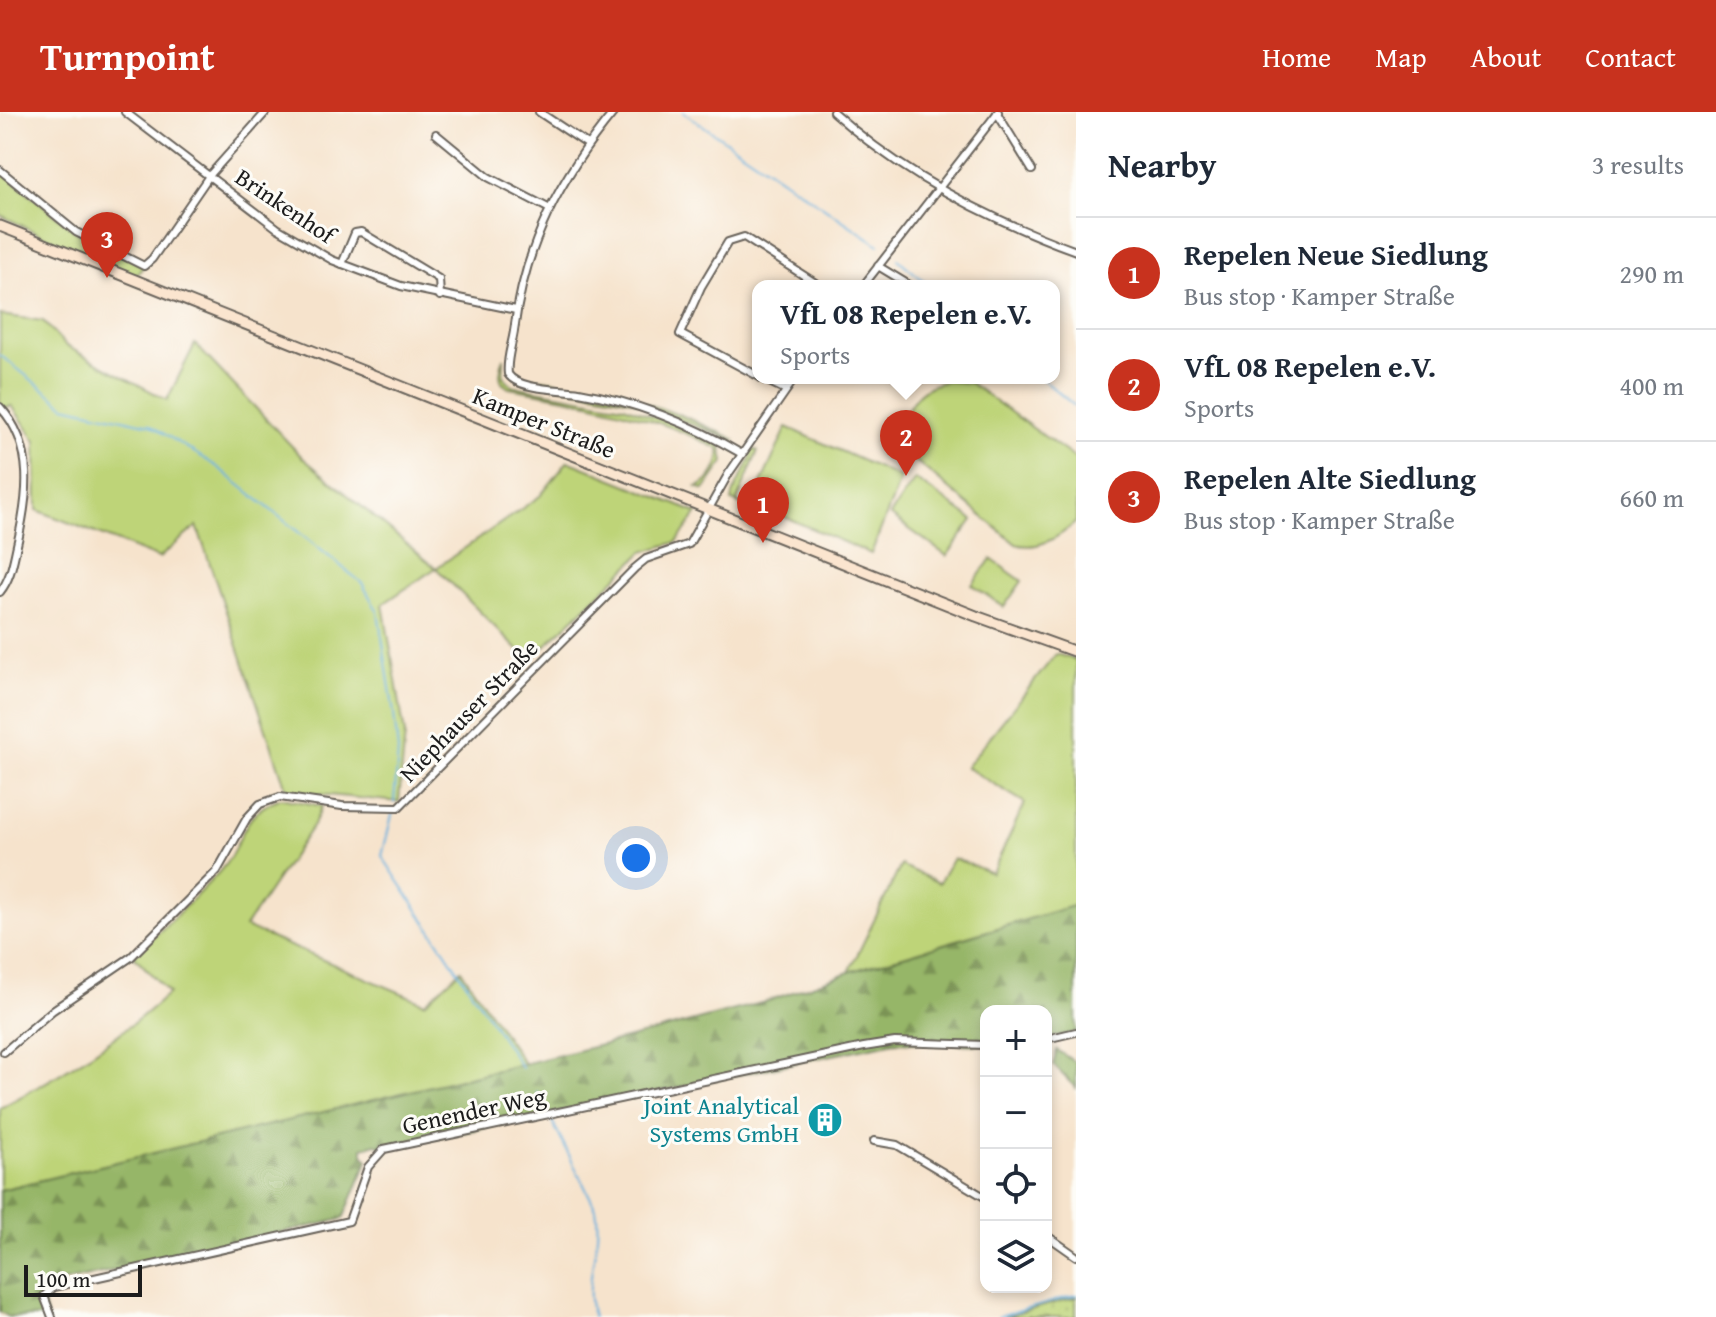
<!DOCTYPE html>
<meta charset="utf-8">
<style>
:root{--surface:#fff;--page:#f6f6f7;--text:#1f2937;--muted:#747a83;--line:#e0e1e3;--accent:#c8321e}
body{margin:0;font-family:"Gentium Book Plus",serif;background:var(--page);color:var(--text)}
.controls{position:absolute;right:24px;bottom:24px;display:grid;overflow:hidden;border-radius:16px;box-shadow:0 4px 12px #0003}
.controls button{width:72px;height:72px;display:grid;place-items:center;padding:0;border:0;border-bottom:2px solid var(--line);background:var(--surface);color:var(--text);font:40px sans-serif}
.scale{position:absolute;left:24px;bottom:20px;width:118px;box-sizing:border-box;padding-left:8px;border:4px solid #1c1c1c;border-top:0;font-size:22px;line-height:28px;white-space:nowrap;color:#1c1c1c;-webkit-text-stroke:6px #fdfcf7;paint-order:stroke}
.you{position:absolute;left:636px;top:746px;width:28px;height:28px;margin:-20px;border:6px solid #fff;border-radius:50%;background:#1a73e8;box-shadow:0 0 0 12px #1a73e833}
.badge{display:grid;place-items:center;width:52px;height:52px;border-radius:50%;background:var(--accent);color:#fff;font-size:26px;font-weight:700}
.pin{position:absolute;translate:-50% -66px;filter:drop-shadow(0 2px 4px #0008)}
.pin::after{content:'';position:absolute;top:42px;width:28px;height:24px;background:inherit;clip-path:polygon(0 0,100% 0,50% 100%)}
.popup{position:absolute;left:752px;top:168px;width:308px;height:104px;box-sizing:border-box;display:grid;place-content:center;border-radius:16px;background:var(--surface);filter:drop-shadow(0 2px 6px #0005);font-size:26px;white-space:nowrap;color:var(--muted)}
.popup b{font-size:30px;color:var(--text)}
.popup::after{content:'';position:absolute;left:50%;top:100%;margin-left:-16px;border:16px solid transparent;border-top-color:var(--surface)}
.list{margin:0;padding:0;list-style:none}
h2{display:flex;justify-content:space-between;align-items:center;height:104px;margin:0;padding:0 32px;font-size:34px}
h2 small{font-size:26px;font-weight:400;color:var(--muted)}
.list li{display:grid;grid-template-columns:52px 1fr auto;gap:24px;align-items:center;box-sizing:border-box;height:112px;padding:0 32px;border-top:2px solid var(--line)}
.list b{display:block;font-size:30px;white-space:nowrap}
.list p{margin:0;font-size:26px;white-space:nowrap;color:var(--muted)}
.list em{font-size:26px;font-style:normal;color:var(--muted)}
.icon{flex:none;width:44px;height:44px;fill:none;stroke:currentColor;stroke-width:2;stroke-linecap:round;stroke-linejoin:round}
.map{position:relative;flex:none;width:1076px;height:1205px;overflow:hidden}
header{display:flex;align-items:center;gap:48px;box-sizing:border-box;height:112px;padding:0 40px;background:var(--accent);color:#fff}
header strong{font-size:38px}
nav{display:flex;gap:44px;margin-inline-start:auto;font-size:28px}
main{display:flex}
aside{flex:1;background:var(--surface)}
.map>svg:first-child{display:block}
.grass{fill:#bed478;stroke:#6d784a;stroke-width:2}
.forest{fill:url(#forest-firs);stroke:#596942;stroke-width:2}
.park{fill:url(#park-dots);stroke:#6d784a;stroke-width:2}
.lines{fill:none;stroke-linecap:round;stroke-linejoin:round}
.stream{stroke:#66b0de;stroke-width:2}
.minor-casing{stroke:#68625a;stroke-width:10}
.secondary-casing{stroke:#68625a;stroke-width:13}
.minor{stroke:#fff;stroke-width:6}
.secondary{stroke:#fbe5cf;stroke-width:9}
.labels{text-anchor:middle;stroke-width:6;stroke-linejoin:round;paint-order:stroke}
.street-label{font-size:24px;fill:#1c1c1c;stroke:#fdfcf7}
.culture-label{font-size:24px;fill:#0d838f;stroke:#fdfcf7;text-anchor:end}
</style>
<header>
<strong>Turnpoint</strong>
<nav><a>Home</a><a>Map</a><a>About</a><a>Contact</a></nav>
</header>
<main>
<div class="map">
<svg width="1076" height="1205" viewBox="0 0 1076 1205">
<defs>
<pattern id="forest-firs" width="22" height="20" patternUnits="userSpaceOnUse" patternTransform="scale(2)"><rect width="22" height="20" fill="#96b668"/><path d="M5 1l3.5 6h-7zM16 11l3.5 6h-7z" fill="#7a9355"/></pattern>
<pattern id="park-dots" width="8" height="8" patternUnits="userSpaceOnUse" patternTransform="scale(2)"><rect width="8" height="8" fill="#bed478"/><path d="M2 2h.1M6 6h.1" fill="none" stroke="#a3b567" stroke-width="1.8" stroke-linecap="round"/></pattern>
</defs>
<rect width="100%" height="100%" fill="#fdfcf7"/>
<filter id="ink" filterUnits="userSpaceOnUse"><feTurbulence type="fractalNoise" baseFrequency=".0125" numOctaves="2"/><feDisplacementMap in="SourceGraphic" scale="16" xChannelSelector="R" yChannelSelector="G"/><feConvolveMatrix kernelMatrix="1 2 1 2 8 2 1 2 1" color-interpolation-filters="sRGB"/></filter>
<filter id="wash" filterUnits="userSpaceOnUse"><feTurbulence type="fractalNoise" baseFrequency=".006" numOctaves="4" result="noise"/><feDisplacementMap in="SourceGraphic" scale="32" xChannelSelector="R" yChannelSelector="G"/><feGaussianBlur stdDeviation="1.8" result="paint"/><feColorMatrix in="noise" values="0 0 0 0 0 0 0 0 0 0 0 0 0 0 0 0 0 1.4 0 .05"/><feComposite in="paint" operator="in"/></filter>
<g filter="url(#wash)">
<rect width="100%" height="100%" fill="#f6e3cc"/>
<g class="grass">
<path d="M 0,58 L 76,120 L 144,154 L 133,167 L 0,103 Z"/>
<path d="M 0,203 L 43,209 L 66,234 L 167,288 L 195,232 L 303,346 L 436,456 L 540,384 L 568,349 L 697,401 L 677,430 L 643,440 L 529,549 L 436,456 L 383,492 L 405,622 L 399,690 L 287,679 L 197,414 L 159,446 L 37,398 L 36,329 L 12,294 L 0,298 Z"/>
<path d="M 504,246 L 503,264 L 513,274 L 624,294 L 676,312 L 721,333 L 724,350 L 704,378 L 697,375 C 710,371 722,351 719,337 C 652,302 583,288 509,276 C 496,269 500,258 504,246 Z"/>
<path d="M 519,264 C 595,273 666,293 736,328 L 679,302 L 735,330 L 631,288 L 524,268 L 538,268 Z"/>
<path d="M 948,269 L 970,271 L 1076,347 L 1076,410 C 1060,425 1037,439 1016,432 L 900,336 C 901,303 912,274 948,269 Z"/>
<path d="M 787,315 L 901,366 L 871,442 L 752,391 Z"/>
<path d="M 751,336 L 758,339 L 737,389 L 741,393 L 732,389 C 733,371 754,352 751,336 Z"/>
<path d="M 915,367 L 973,408 L 947,444 L 890,403 Z"/>
<path d="M 991,447 L 1022,469 L 1004,495 L 972,473 Z"/>
<path d="M 1056,542 L 1076,548 L 1076,793 L 849,860 L 901,753 L 939,771 L 953,746 L 992,761 L 1025,691 L 966,655 Z"/>
<path d="M 281,686 L 322,694 L 314,712 L 245,815 L 425,891 L 461,858 L 525,953 L 0,1078 L 0,996 C 60,964 119,927 169,881 L 134,844 C 163,816 192,789 219,760 C 246,731 237,702 281,686 Z"/>
</g>
<g class="forest">
<path d="M 1076,793 L 1076,920 L 1046,927 L 1046,899 L 986,899 L 986,933 L 895,930 L 384,1037 L 377,1032 L 363,1035 L 363,1042 L 368,1048 L 343,1107 L 53,1172 L 38,1178 L 47,1205 L 9,1205 L 0,1200 L 0,1078 L 634,925 L 765,890 L 849,860 Z"/>
<path d="M 1057,938 L 1076,951 L 1076,976 L 1053,953 Z"/>
</g>
<path class="park" d="M 1076,1185 L 1076,1205 L 1004,1205 Z"/>
<g class="lines">
<g class="stream">
<path d="M 683,0 L 879,133"/>
<path d="M 898,147 L 930,174"/>
<path d="M 0,243 L 65,294 L 150,313 L 216,354 L 362,471 L 378,500 L 394,602 L 398,639 L 394,691"/>
<path d="M 1041,266 L 1076,295"/>
<path d="M 393,699 L 382,744 L 522,956"/>
<path d="M 538,981 L 596,1097 C 603,1134 582,1168 593,1205"/>
<path d="M 998,1205 L 1076,1183"/>
</g>
</g>
</g>
<g filter="url(#ink)">
<g class="lines">
<defs>
<g id="minor">
<path d="M 125,0 L 277,116 L 332,148 L 401,174 L 516,198"/>
<path d="M 539,0 L 587,32"/>
<path d="M 614,0 C 560,65 524,135 514,219 C 512,233 506,248 508,262 C 518,278 560,277 579,280 C 637,290 691,312 742,342"/>
<path d="M 833,0 C 903,63 988,107 1076,139"/>
<path d="M 997,1 L 1032,58"/>
<path d="M 436,22 L 488,65 L 548,96"/>
<path d="M 0,58 L 76,120 L 144,154 L 152,147 L 209,64 L 266,0"/>
<path d="M 342,152 L 355,121 L 361,120 L 439,167 L 440,184"/>
<path d="M 878,154 L 911,174"/>
<path d="M 863,174 L 998,0"/>
<path d="M 758,264 L 680,222 L 701,175 L 728,130 L 744,125 L 820,174"/>
<path d="M 761,266 L 786,278"/>
<path d="M 0,295 C 36,334 28,386 17,433 C 13,450 11,466 0,480"/>
<path d="M 1046,927 L 1076,920"/>
<path d="M 4,940 L 53,898 L 131,845 L 217,759 L 247,706 L 260,692 L 280,685 L 342,694 L 399,695 L 635,456 L 646,447 L 689,432 L 729,361 L 795,266"/>
<path d="M 874,1029 L 897,1033 L 986,1086"/>
<path d="M 1046,1123 L 1076,1144"/>
<path d="M 52,1205 L 44,1184 L 54,1175 L 349,1109 L 368,1055 L 384,1037 L 864,935 L 895,930 L 986,933"/>
</g>
<path id="secondary" d="M 0,114 L 976,504 L 1076,540"/>
</defs>
<use href="#minor" class="minor-casing"/>
<use href="#secondary" class="secondary-casing"/>
<use href="#minor" class="minor"/>
<use href="#secondary" class="secondary"/>
</g>
</g>
<defs>
<symbol id="building-disc" viewBox="-11 -11 22 22"><circle r="9.5" fill="#0f9aa8" stroke="#fdfcf7"/><path d="M-4-6H4V6H1V3H-1V6H-4ZM-2.5-4.3h1.7v1.8h-1.7ZM.8-4.3h1.7v1.8H.8ZM-2.5-1h1.7V.8h-1.7ZM.8-1h1.7V.8H.8Z" fill="#fff"/></symbol>
</defs>
<g fill-rule="evenodd">
<use href="#building-disc" x="805" y="988" width="40" height="40"/>
</g>
<g class="labels">
<g class="street-label">
<text transform="translate(285 94) rotate(34)" y="8">Brinkenhof</text>
<text transform="translate(544 311) rotate(22)" y="8">Kamper Straße</text>
<text transform="translate(469 599) rotate(-46)" y="8">Niephauser Straße</text>
<text transform="translate(474 999) rotate(-12)" y="8">Genender Weg</text>
</g>
<g class="culture-label">
<text x="799" y="1002">Joint Analytical<tspan x="799" dy="28">Systems GmbH</tspan></text>
</g>
</g>
</svg>
<div class="controls">
<button>+</button>
<button>−</button>
<button><svg class="icon" aria-label="locate" viewBox="0 0 24 24"><circle cx="12" cy="12" r="6"/><path d="M12 2v4M12 18v4M2 12h4M18 12h4"/></svg></button>
<button><svg class="icon" aria-label="layers" viewBox="0 0 24 24"><path d="M12 4l9 5-9 5-9-5zM3 14l9 5 9-5"/></svg></button>
</div>
<div class="scale">100 m</div>
<div class="you"></div>
<div class="pin badge" style="left:763px;top:431px">1</div>
<div class="pin badge" style="left:906px;top:364px">2</div>
<div class="popup"><b>VfL 08 Repelen e.V.</b>Sports</div>
<div class="pin badge" style="left:107px;top:166px">3</div>
</div>
<aside>
<h2>Nearby<small>3 results</small></h2>
<ul class="list">
<li><span class="badge">1</span><div><b>Repelen Neue Siedlung</b><p>Bus stop · Kamper Straße</p></div><em>290 m</em></li>
<li><span class="badge">2</span><div><b>VfL 08 Repelen e.V.</b><p>Sports</p></div><em>400 m</em></li>
<li><span class="badge">3</span><div><b>Repelen Alte Siedlung</b><p>Bus stop · Kamper Straße</p></div><em>660 m</em></li>
</ul>
</aside>
</main>
